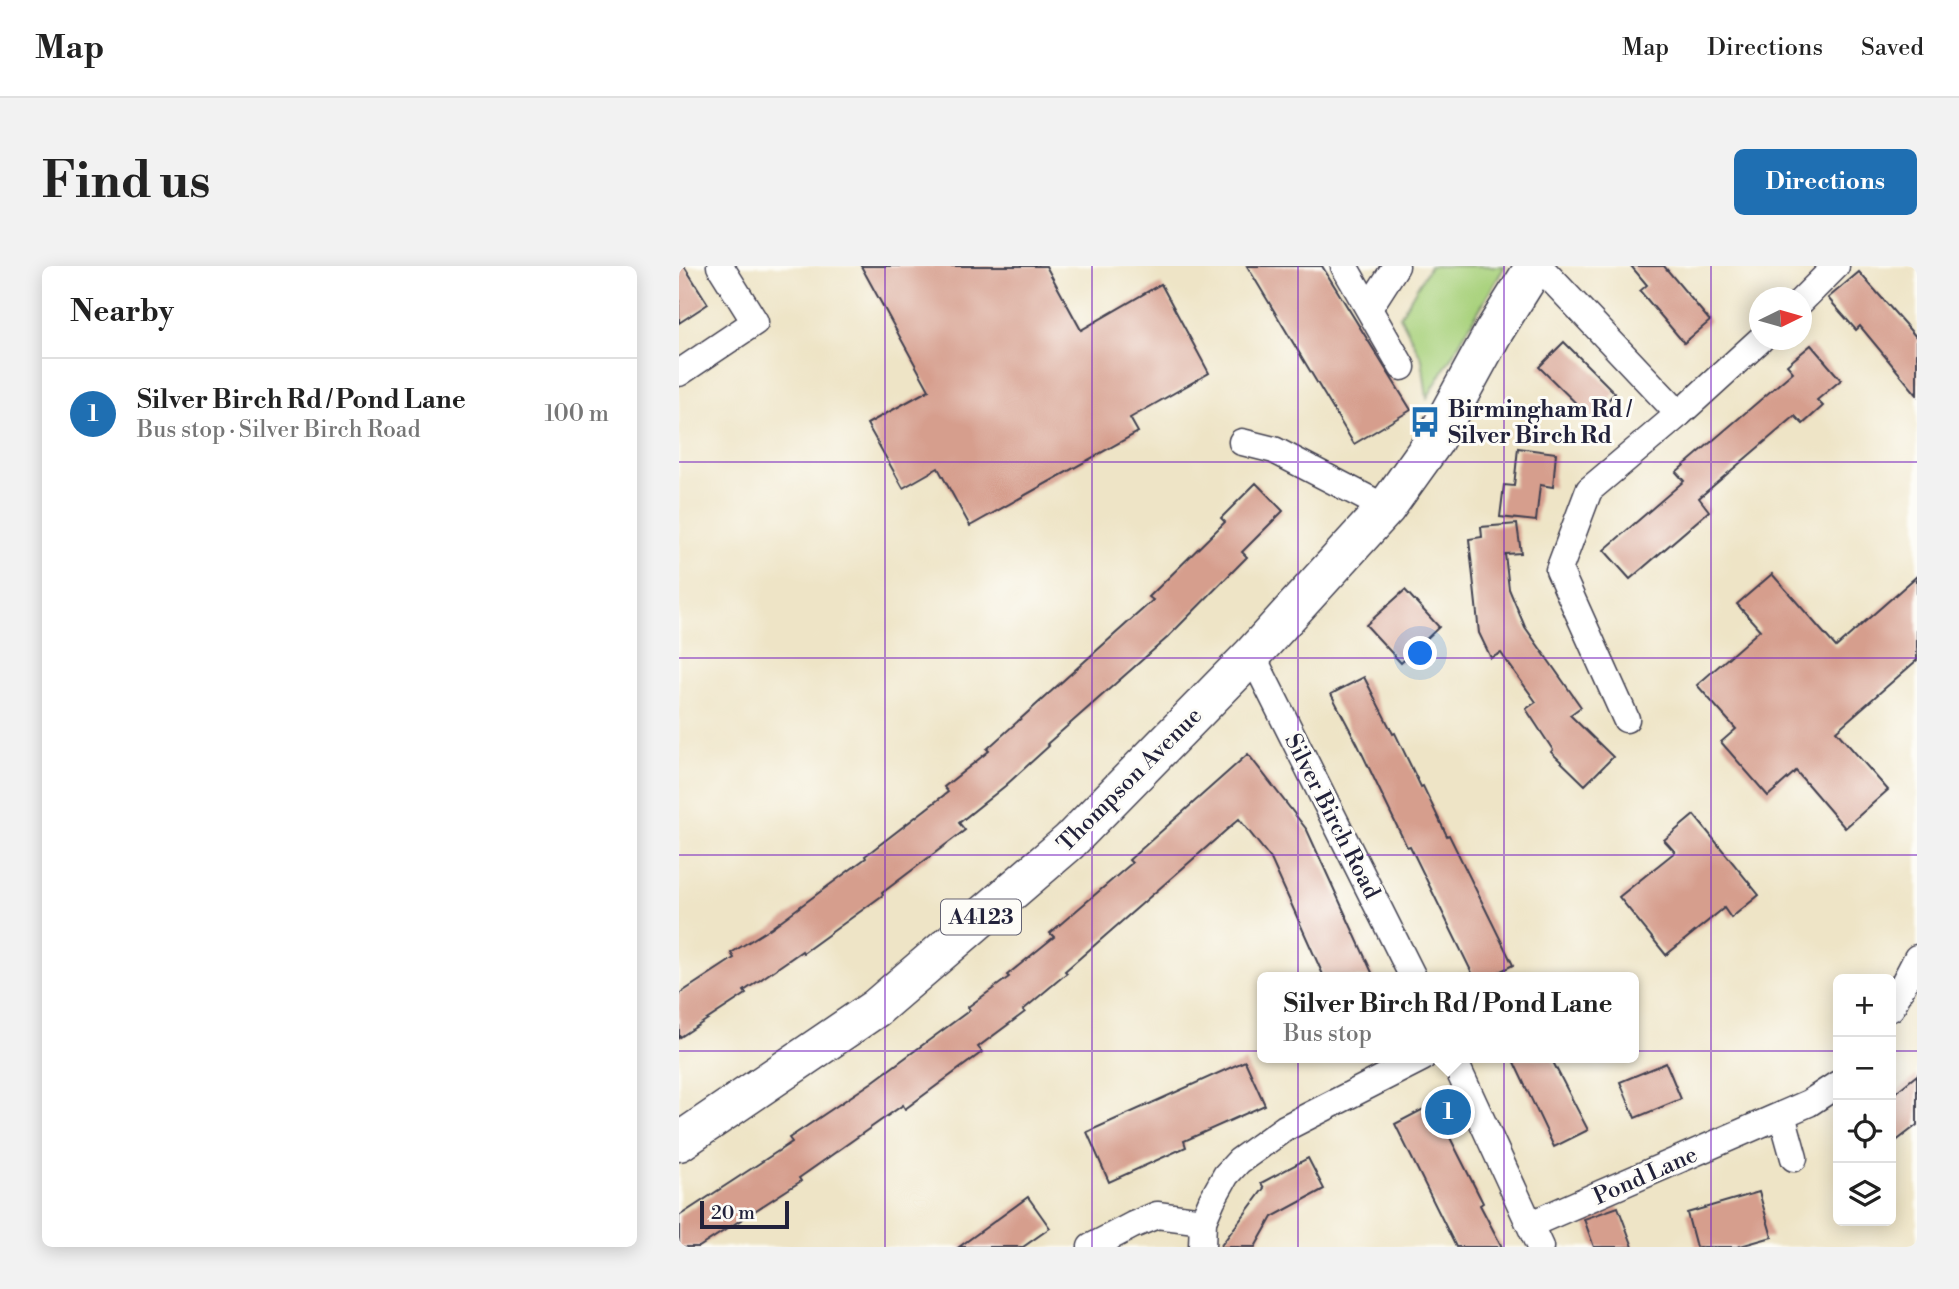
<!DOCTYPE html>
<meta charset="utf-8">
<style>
:root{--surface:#fff;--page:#f2f2f2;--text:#222;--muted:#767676;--line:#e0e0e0;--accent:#1f6fb2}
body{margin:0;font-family:"Libre Bodoni",serif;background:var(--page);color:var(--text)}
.controls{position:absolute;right:21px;bottom:21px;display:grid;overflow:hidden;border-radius:10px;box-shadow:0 4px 18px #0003}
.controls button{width:63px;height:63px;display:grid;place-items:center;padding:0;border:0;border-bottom:2px solid var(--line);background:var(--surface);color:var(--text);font:35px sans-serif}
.compass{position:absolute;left:1070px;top:21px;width:63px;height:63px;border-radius:50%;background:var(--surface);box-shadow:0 4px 18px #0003;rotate:85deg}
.scale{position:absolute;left:21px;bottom:18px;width:89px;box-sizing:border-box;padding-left:7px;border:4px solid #22223b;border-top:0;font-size:19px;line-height:24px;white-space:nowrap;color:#22223b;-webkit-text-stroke:5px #fdfcf7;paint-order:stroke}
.you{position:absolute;left:742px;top:388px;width:24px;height:24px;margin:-18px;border:5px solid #fff;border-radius:50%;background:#1a73e8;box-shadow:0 0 0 10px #1a73e833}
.badge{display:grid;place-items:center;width:46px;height:46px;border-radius:50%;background:var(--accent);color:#fff;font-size:23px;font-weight:700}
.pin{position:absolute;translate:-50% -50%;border:4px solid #fff;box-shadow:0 2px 7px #0006}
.popup{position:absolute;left:578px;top:706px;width:382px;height:91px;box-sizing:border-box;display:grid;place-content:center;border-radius:10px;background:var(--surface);filter:drop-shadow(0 2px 5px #0005);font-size:23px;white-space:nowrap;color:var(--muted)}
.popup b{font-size:26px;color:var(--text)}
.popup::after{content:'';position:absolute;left:50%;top:100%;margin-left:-14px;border:14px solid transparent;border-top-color:var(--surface)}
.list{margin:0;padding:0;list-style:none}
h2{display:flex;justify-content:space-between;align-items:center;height:91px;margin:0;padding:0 28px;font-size:30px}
h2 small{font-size:23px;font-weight:400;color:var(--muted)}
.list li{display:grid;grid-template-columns:46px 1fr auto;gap:21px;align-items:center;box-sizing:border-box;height:112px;padding:0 28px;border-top:2px solid var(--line)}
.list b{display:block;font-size:26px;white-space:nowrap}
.list p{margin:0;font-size:23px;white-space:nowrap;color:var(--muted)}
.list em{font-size:23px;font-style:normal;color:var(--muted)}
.icon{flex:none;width:38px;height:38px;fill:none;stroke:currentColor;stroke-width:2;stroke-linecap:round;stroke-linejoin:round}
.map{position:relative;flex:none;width:1238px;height:981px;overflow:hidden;border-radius:10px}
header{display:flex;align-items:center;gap:42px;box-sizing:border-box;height:98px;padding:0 35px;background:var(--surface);border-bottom:2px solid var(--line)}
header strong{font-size:33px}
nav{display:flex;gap:38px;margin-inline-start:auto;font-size:24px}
.intro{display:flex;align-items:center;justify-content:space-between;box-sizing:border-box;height:168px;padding:0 42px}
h1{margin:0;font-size:49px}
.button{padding:18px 32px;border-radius:10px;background:var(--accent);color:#fff;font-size:24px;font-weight:700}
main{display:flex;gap:42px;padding:0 42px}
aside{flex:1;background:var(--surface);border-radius:10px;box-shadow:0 4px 18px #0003}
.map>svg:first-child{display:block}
.green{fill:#a8d17c;stroke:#657a5c;stroke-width:2}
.building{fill:#d69e8d}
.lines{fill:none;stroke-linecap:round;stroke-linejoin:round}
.street-casing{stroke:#413f50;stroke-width:29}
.highway-casing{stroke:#413f50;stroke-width:41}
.street{stroke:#fff;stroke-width:26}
.highway{stroke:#fff;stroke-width:38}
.grid{fill:none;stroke:#7b2cbf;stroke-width:2;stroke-opacity:0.55}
.labels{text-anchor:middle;stroke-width:6;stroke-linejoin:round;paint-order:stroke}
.shield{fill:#fdfcf7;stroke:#646373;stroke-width:2}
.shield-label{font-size:21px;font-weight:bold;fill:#22223b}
.poi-label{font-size:23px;font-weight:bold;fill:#22223b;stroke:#fdfcf7;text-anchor:start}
.street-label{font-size:23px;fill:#22223b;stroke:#fdfcf7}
</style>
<header>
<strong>Map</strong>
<nav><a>Map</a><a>Directions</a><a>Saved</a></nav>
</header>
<div class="intro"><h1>Find us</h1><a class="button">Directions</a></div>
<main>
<aside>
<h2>Nearby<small></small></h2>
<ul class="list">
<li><span class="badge">1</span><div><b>Silver Birch Rd / Pond Lane</b><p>Bus stop · Silver Birch Road</p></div><em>100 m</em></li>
</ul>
</aside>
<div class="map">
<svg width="1238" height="981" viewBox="0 0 1238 981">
<rect width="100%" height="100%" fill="#fdfcf7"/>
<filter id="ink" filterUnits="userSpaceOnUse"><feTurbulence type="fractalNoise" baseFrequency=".0143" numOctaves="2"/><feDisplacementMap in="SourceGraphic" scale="14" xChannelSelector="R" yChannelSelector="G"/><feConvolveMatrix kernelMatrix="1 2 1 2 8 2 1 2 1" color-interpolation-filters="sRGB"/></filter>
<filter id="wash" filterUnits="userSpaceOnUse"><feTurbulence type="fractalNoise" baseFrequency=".00686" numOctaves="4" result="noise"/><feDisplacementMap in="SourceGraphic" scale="28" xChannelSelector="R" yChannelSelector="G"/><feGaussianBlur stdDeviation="1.57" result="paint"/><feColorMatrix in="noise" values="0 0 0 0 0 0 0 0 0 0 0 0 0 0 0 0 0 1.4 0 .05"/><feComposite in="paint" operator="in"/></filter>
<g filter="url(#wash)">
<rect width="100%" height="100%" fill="#eee4c6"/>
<path class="green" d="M 751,0 L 826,0 L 748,132 L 743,93 L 721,50 Z"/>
<g id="blocks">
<g class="building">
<path d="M 0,0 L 5,0 L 29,38 L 0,57 Z"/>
<path d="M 182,0 L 367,0 L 402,64 L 482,18 L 530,107 L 451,152 L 459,166 L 291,260 L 259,202 L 224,222 L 188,158 L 250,124 Z"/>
<path d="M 568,0 L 643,0 L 732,144 L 675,178 Z"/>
<path d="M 952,0 L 985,0 L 1031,55 L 1005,77 L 961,25 L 968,19 Z"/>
<path d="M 1180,6 L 1238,72 L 1238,129 L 1181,60 L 1177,64 L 1149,32 Z"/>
<path d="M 885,76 L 936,127 L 912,152 L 860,101 Z"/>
<path d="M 1132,79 L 1162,114 L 1138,134 L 1144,140 L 1124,158 L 1116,150 L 1020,232 L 1030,245 L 951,313 L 925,284 L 1005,215 L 997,206 L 1114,106 L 1108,99 Z"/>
<path d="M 839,182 L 877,187 L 874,221 L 861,219 L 857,255 L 821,251 L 825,219 L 835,220 Z"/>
<path d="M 577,217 L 604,245 L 563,286 L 568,291 L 488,372 L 368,478 L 370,480 L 326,520 L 280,557 L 286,564 L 203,627 L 204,629 L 124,687 L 123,685 L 65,725 L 67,728 L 0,772 L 0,728 L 55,692 L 52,687 L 92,662 L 187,592 L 186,590 L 269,526 L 265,521 L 310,485 L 308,483 L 474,334 L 470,331 L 546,256 L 542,252 Z"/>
<path d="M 838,258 L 842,287 L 826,288 L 830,323 L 846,361 L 902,441 L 891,449 L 934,491 L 906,519 L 872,486 L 874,484 L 847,443 L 857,436 L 822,387 L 812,392 L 800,367 L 790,273 L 803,271 L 802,261 Z"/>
<path d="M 1093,308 L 1157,381 L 1238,310 L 1238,394 L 1157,465 L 1209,524 L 1166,562 L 1117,505 L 1089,530 L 1042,476 L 1057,463 L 1018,419 L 1081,364 L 1058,338 Z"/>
<path d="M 726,324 L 760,361 L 722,397 L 687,359 Z"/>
<path d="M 685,411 L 714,468 L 716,467 L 742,521 L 744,520 L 768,570 L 770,569 L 834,699 L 810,711 L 795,711 L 731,580 L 728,581 L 678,477 L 652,428 Z"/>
<path d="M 569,488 L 628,564 L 695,711 L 645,711 L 592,593 L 560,553 L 386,705 L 388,707 L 344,744 L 346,746 L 299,781 L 303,786 L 226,843 L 224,839 L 120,912 L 122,915 L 20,981 L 0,981 L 0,950 L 113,876 L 110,872 L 192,817 L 291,744 L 289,741 L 330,711 L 328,709 L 375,671 L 371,667 L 453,597 L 450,594 Z"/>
<path d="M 1015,549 L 1080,629 L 1052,652 L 1045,642 L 987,689 L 940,631 L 996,586 L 985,574 Z"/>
<path d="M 833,792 L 872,792 L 909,864 L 875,881 Z"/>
<path d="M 566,795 L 586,839 L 505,875 L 507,881 L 430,916 L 408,866 Z"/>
<path d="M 987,797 L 1002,833 L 956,852 L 941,816 Z"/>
<path d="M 1238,809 L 1238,859 L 1212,879 L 1212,830 Z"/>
<path d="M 754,838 L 804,937 L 801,939 L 823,981 L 777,981 L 716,858 Z"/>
<path d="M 629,892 L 645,923 L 593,951 L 576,981 L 541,981 L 585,922 L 582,917 Z"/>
<path d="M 1080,926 L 1093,971 L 1058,981 L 1017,981 L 1008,947 Z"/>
<path d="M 349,931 L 371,962 L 344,981 L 280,981 Z"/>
<path d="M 939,941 L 954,981 L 915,981 L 905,953 Z"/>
</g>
</g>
</g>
<g filter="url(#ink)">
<use href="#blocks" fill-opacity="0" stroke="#413f50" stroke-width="2"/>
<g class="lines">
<defs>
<g id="street">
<path d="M 665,0 L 723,101"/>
<path d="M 860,0 L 1000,148"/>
<path d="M 1122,35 L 1157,0"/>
<path d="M 690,42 L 717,0"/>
<path d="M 0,107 L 76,56 L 41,0"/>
<path d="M 563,176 L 595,184 L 707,242"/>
<path d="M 573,389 L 734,711"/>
<path d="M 947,453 L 880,304 L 910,224 L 1000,148 L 1081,74"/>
<path d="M 1212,742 L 1238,692"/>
<path d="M 774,792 L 861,981"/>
<path d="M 1103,849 L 1115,892"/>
<path d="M 852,958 L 1130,837 L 1159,818"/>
<path d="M 412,981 L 454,959 L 478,949 L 524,955"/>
<path d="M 523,981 L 524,955 L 533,934 L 547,909 L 560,895 L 606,862 L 743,792"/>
</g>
<path id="highway" d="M 0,876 L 197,742 L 390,576 L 573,389 L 707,242 L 755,175 L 814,67 L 856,0"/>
</defs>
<use href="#street" class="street-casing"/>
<use href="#highway" class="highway-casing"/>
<use href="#street" class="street"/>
<use href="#highway" class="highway"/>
</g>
</g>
<path class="grid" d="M 206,0 L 206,981M 413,0 L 413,981M 619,0 L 619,981M 825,0 L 825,981M 1032,0 L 1032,981M 0,196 L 1238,196M 0,392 L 1238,392M 0,589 L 1238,589M 0,785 L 1159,785M 1212,785 L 1238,785"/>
<defs>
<symbol id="bus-bare" viewBox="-9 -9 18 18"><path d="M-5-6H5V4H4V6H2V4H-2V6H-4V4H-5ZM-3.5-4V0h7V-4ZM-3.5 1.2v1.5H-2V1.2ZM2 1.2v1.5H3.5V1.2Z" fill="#1f6fb2" stroke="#fdfcf7" stroke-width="2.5" paint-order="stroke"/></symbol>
</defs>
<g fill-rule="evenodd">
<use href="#bus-bare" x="724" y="134" width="44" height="44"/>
</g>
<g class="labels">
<rect class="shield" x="262" y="633.5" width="80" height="35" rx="5"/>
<g class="shield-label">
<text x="302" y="658">A4123</text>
</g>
<g class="poi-label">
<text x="769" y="151">Birmingham Rd /<tspan x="769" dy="26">Silver Birch Rd</tspan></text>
</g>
<g class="street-label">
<text transform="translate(450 513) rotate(-45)" y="8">Thompson Avenue</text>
<text transform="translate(654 550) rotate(63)" y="8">Silver Birch Road</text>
<text transform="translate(966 909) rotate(-24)" y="8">Pond Lane</text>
</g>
</g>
</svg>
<div class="controls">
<button>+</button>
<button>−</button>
<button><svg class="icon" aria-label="locate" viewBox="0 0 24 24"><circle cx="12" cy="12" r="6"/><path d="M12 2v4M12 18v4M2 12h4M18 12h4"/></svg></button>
<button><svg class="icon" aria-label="layers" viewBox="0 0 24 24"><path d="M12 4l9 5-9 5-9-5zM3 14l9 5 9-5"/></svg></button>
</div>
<svg class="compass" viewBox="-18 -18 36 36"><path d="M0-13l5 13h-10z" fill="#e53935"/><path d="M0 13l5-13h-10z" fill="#767676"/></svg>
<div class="scale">20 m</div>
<div class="you"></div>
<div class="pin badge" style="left:769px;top:846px">1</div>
<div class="popup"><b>Silver Birch Rd / Pond Lane</b>Bus stop</div>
</div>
</main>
